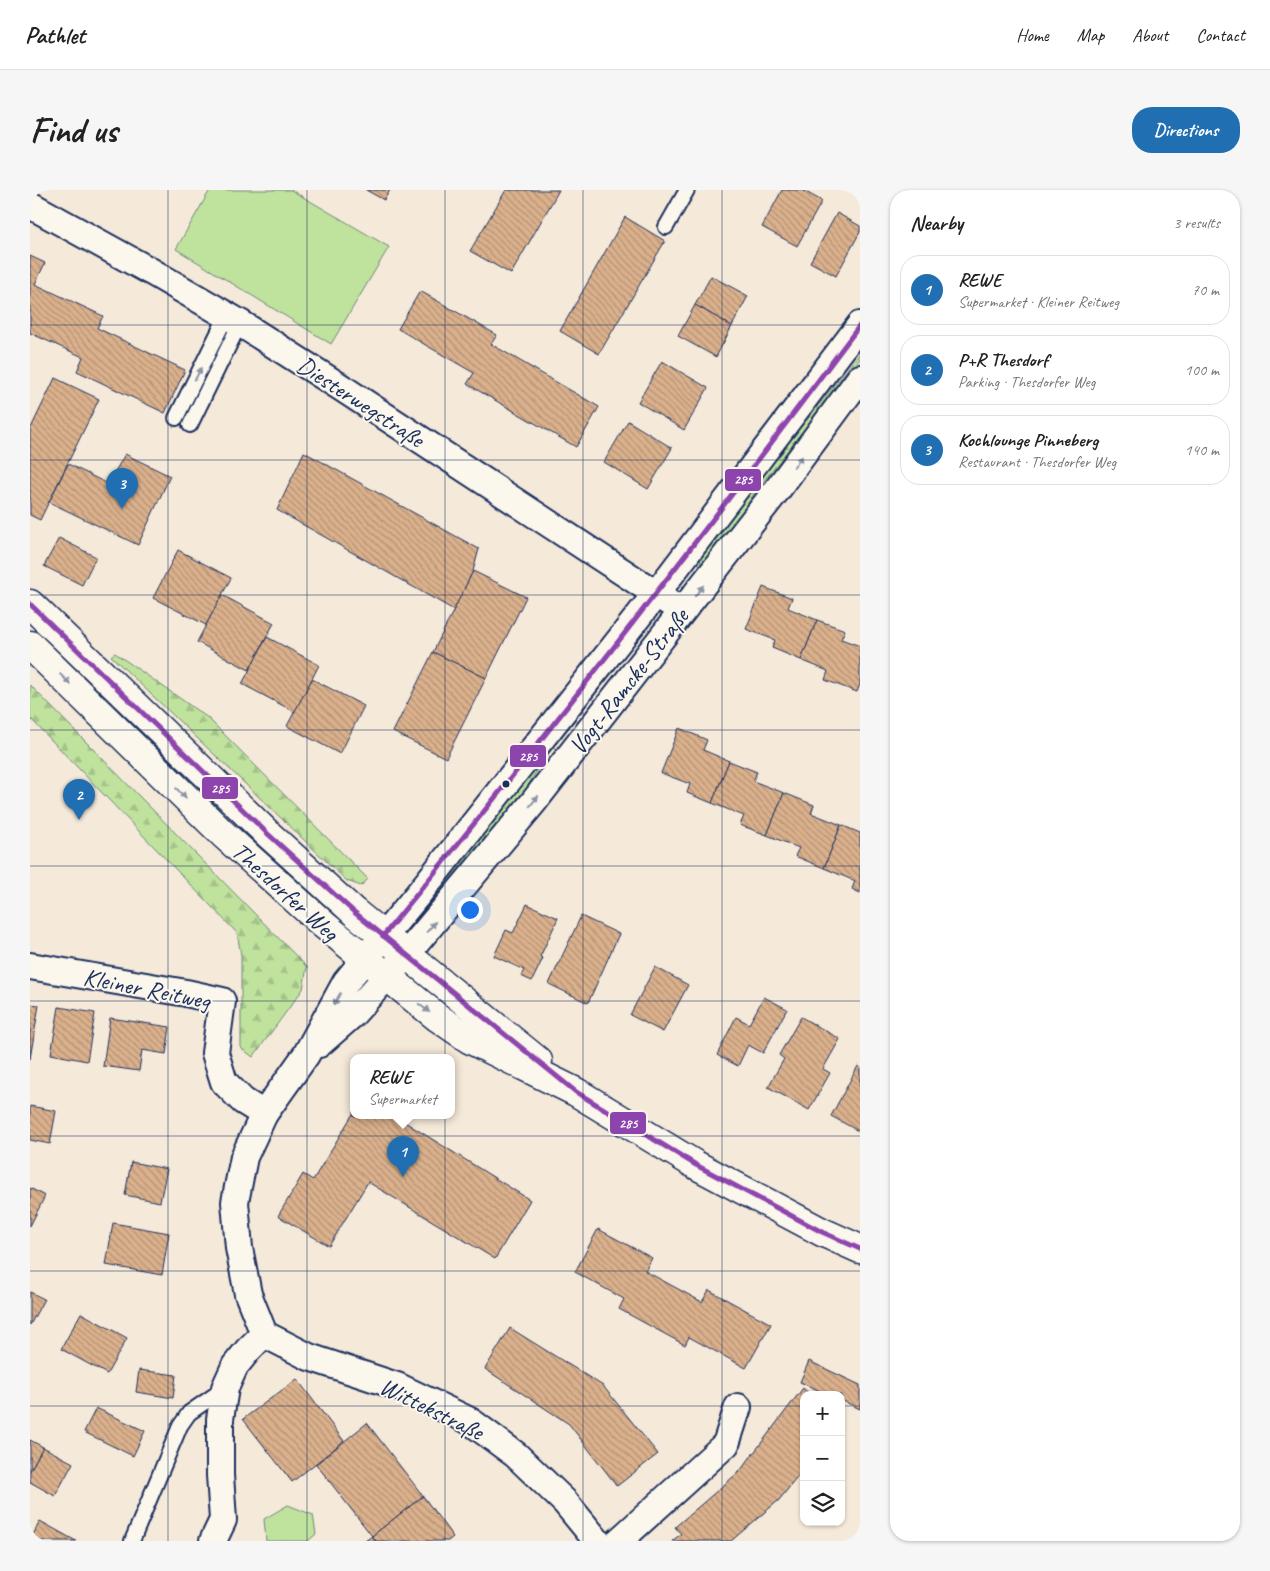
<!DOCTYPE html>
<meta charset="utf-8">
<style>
:root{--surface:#fff;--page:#f6f6f6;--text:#222;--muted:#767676;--line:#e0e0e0;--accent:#1f6fb2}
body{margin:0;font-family:Caveat,sans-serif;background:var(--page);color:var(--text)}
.controls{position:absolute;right:15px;bottom:15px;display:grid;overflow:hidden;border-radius:10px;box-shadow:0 1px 4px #0004}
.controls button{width:45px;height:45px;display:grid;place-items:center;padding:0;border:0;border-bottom:1px solid var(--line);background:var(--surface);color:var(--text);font:25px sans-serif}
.you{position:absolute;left:439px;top:719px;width:18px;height:18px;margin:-12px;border:4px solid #fff;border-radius:50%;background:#1a73e8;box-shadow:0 0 0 8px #1a73e833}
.badge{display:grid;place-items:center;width:32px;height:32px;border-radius:50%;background:var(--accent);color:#fff;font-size:16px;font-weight:700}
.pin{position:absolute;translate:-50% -41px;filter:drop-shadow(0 1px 2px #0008)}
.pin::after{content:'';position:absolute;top:26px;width:18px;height:15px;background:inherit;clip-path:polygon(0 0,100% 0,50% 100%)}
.popup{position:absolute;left:320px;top:864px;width:105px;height:65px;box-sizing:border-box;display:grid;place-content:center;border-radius:10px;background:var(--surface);filter:drop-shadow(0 1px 4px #0005);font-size:16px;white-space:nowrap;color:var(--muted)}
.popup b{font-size:19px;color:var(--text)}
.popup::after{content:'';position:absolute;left:50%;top:100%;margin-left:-10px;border:10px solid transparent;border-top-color:var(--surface)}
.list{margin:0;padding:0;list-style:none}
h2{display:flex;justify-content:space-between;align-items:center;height:65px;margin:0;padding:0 20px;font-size:21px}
h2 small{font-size:16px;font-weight:400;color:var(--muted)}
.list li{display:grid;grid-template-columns:32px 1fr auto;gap:15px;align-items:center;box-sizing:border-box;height:70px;margin:0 10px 10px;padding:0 10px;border:1px solid var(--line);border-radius:20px}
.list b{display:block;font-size:19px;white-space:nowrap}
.list p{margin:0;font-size:16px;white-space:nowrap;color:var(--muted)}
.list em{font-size:16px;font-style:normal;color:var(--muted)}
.icon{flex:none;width:28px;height:28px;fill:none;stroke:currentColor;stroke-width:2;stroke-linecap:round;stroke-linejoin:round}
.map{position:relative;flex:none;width:830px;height:1351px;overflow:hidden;border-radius:20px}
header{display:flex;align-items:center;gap:30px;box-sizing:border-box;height:70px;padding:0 25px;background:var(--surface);border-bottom:1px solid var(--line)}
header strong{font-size:24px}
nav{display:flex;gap:28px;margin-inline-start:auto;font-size:18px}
.intro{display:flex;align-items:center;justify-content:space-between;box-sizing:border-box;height:120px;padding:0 30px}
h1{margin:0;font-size:35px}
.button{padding:12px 22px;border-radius:20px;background:var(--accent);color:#fff;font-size:18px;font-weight:700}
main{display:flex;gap:30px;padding:0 30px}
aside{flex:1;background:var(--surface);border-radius:20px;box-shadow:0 1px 4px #0004}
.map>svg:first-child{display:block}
.grass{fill:url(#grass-dots);stroke:#6d887d}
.forest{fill:url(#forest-firs);stroke:#6d887d}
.park{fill:#bfe29c;stroke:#6d887d}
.building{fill:url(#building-back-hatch);stroke:#1b2f5e}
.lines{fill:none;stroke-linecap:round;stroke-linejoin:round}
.lane-casing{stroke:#1b2f5e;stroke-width:18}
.street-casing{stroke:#1b2f5e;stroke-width:30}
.secondary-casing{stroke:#1b2f5e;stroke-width:31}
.lane{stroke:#fbf7ec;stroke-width:14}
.street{stroke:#fbf7ec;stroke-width:26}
.secondary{stroke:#fbf7ec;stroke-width:28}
.bus-1-casing{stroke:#fbf7ec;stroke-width:9}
.bus-1{stroke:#8e44ad;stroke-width:5}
.oneway{fill:#8b93a5}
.grid{fill:none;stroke:#1b2f5e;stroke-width:1;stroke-opacity:0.55}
.bus-dot{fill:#1b2f5e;stroke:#fbf7ec;stroke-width:2}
.labels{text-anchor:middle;stroke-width:4;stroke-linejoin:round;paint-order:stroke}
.street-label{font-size:25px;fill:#1b2f5e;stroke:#fbf7ec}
.line-badge{stroke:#fbf7ec;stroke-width:2}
.badge-label{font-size:14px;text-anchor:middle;font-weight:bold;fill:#fff}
</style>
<header>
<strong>Pathlet</strong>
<nav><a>Home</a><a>Map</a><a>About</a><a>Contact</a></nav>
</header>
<div class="intro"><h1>Find us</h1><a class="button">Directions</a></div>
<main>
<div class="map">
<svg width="830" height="1351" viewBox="0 0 830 1351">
<defs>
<pattern id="grass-dots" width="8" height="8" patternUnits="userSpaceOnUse" patternTransform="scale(1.25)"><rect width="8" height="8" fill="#bfe29c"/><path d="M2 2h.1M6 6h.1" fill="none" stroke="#a4c289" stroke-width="1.8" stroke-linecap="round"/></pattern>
<pattern id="forest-firs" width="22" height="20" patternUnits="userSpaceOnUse" patternTransform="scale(1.25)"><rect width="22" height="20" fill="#bfe29c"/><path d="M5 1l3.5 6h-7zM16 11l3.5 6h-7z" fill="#a4c289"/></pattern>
<pattern id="building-back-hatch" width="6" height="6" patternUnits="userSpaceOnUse" patternTransform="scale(1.25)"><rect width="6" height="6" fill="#dbb18c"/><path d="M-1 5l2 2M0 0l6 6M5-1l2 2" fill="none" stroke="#b19076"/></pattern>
</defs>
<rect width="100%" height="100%" fill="#f5e9d9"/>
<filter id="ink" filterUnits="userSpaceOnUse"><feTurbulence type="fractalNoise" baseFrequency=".02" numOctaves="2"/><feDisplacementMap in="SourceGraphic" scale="10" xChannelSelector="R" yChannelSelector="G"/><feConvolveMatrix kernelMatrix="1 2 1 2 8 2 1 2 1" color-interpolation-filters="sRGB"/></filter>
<g filter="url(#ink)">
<g class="grass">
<path d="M 830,163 L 830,169 L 725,302 L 704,337 L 676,374 L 670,374 L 671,367 L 756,256 Z"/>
<path d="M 581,474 L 586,478 L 512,572 L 488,612 L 402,718 L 397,713 L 483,607 L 508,568 Z"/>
</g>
<g class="forest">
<path d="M 85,463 L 178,528 L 338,689 L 331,696 L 317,691 L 81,466 Z"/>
<path d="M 0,495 L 277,777 L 273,799 L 223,867 L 211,858 L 211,765 L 207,743 L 0,528 Z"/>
</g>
<g class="park">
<path d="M 180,0 L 261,0 L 359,57 L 301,154 L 146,59 Z"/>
<path d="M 258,1315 L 283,1325 L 286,1344 L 278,1351 L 236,1351 L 234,1329 Z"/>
</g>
<g class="building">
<path d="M 336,0 L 360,0 L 354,10 Z"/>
<path d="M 476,0 L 529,0 L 481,84 L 440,61 Z"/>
<path d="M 752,0 L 772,0 L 792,11 L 767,56 L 732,37 Z"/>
<path d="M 807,23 L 830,36 L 830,42 L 806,86 L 780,72 Z"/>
<path d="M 595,27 L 635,51 L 569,164 L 530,141 Z"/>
<path d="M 0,66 L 15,73 L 5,94 L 73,126 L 67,138 L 155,180 L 135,223 L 47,181 L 53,167 L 0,143 Z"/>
<path d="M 681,86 L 718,106 L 702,136 L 665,115 Z"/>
<path d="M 390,101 L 467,145 L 461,154 L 569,217 L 546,257 L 437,194 L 444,183 L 368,139 Z"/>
<path d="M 665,115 L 702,136 L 686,167 L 648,146 Z"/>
<path d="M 632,171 L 678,198 L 654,240 L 608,212 Z"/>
<path d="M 25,188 L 69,209 L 10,330 L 0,325 L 0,240 Z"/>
<path d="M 598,231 L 642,258 L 618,299 L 574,272 Z"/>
<path d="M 274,262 L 449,359 L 443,381 L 424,420 L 247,320 Z"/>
<path d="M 95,264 L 140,286 L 108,355 L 19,312 L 38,274 L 78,294 Z"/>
<path d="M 29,348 L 66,367 L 52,395 L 14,376 Z"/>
<path d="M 148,360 L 201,388 L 176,435 L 123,408 Z"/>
<path d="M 443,381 L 496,407 L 456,488 L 403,462 Z"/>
<path d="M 733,397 L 762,408 L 758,418 L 787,430 L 771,470 L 742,458 L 745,450 L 716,439 Z"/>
<path d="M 192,405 L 244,433 L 219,480 L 167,452 Z"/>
<path d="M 787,430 L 815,440 L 811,449 L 830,456 L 830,494 L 827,502 L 795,490 L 798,481 L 771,470 Z"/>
<path d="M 237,447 L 289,475 L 265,522 L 212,494 Z"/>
<path d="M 403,462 L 456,488 L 416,568 L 363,542 Z"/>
<path d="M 282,489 L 334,516 L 310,564 L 257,536 Z"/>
<path d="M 649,538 L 677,550 L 673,560 L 699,571 L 682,613 L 657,603 L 660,594 L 631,583 Z"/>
<path d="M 699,571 L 727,582 L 723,591 L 754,603 L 737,645 L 710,635 L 714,626 L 682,613 Z"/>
<path d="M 754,603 L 784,615 L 781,623 L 811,635 L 794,678 L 765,666 L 769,658 L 737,645 Z"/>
<path d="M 811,635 L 830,643 L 830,703 L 822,699 L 825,691 L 794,678 Z"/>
<path d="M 497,714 L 528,728 L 510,767 L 513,768 L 502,791 L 491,786 L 494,780 L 464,766 L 476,740 L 483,743 Z"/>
<path d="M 551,726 L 589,744 L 558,813 L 519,794 Z"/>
<path d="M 625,777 L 658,795 L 633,842 L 600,825 Z"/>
<path d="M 734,807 L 757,819 L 733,863 L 718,855 L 708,876 L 687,865 L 706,827 L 719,834 Z"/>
<path d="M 0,814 L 9,815 L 0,869 Z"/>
<path d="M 29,817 L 65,823 L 57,871 L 21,864 Z"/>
<path d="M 771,827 L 810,849 L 793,879 L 800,883 L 779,920 L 738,897 L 754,869 L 749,865 Z"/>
<path d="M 80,828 L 140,837 L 136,864 L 112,860 L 109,881 L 73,876 Z"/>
<path d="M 828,876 L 830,877 L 830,942 L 801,926 Z"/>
<path d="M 0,916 L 26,921 L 20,954 L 0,950 Z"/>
<path d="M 324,922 L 324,926 L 365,926 L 500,1010 L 465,1069 L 338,992 L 299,1056 L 248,1026 L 273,984 L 283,990 Z"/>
<path d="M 101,972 L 137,979 L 130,1012 L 95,1005 Z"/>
<path d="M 0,998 L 15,1006 L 0,1036 Z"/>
<path d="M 83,1033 L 139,1043 L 132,1085 L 76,1075 Z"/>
<path d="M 568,1039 L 622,1068 L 615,1081 L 672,1112 L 679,1100 L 741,1134 L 716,1178 L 659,1147 L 655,1155 L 589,1119 L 594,1109 L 545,1082 Z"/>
<path d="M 0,1102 L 14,1109 L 0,1135 Z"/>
<path d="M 51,1123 L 97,1148 L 77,1184 L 31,1159 Z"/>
<path d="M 480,1138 L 573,1196 L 628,1264 L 587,1296 L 539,1234 L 455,1179 Z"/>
<path d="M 779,1171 L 830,1195 L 830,1219 L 811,1210 L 811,1205 L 799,1205 L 770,1192 Z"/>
<path d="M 109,1180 L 146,1185 L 143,1208 L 106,1202 Z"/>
<path d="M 267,1189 L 314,1251 L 262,1292 L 213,1229 Z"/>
<path d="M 773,1198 L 781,1205 L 774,1205 L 774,1279 L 749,1310 L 701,1351 L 642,1351 L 651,1344 L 645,1337 L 710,1281 Z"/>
<path d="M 66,1218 L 115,1241 L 103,1266 L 54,1242 Z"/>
<path d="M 337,1233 L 393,1306 L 342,1346 L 286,1274 Z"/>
<path d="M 0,1250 L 13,1257 L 0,1281 Z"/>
<path d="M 13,1257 L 43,1273 L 25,1306 L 0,1292 L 0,1281 Z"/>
<path d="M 393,1306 L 423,1347 L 418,1351 L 346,1351 L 342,1346 Z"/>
<path d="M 10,1331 L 46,1351 L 0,1351 Z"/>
<path d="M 342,1346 L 346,1351 L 335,1351 Z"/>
</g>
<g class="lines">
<defs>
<g id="lane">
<path d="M 636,37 L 657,0"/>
<path d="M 146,228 L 197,125"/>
<path d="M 160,235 L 210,133"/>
<path d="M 102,1351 L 150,1236 L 159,1223 L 195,1198"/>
</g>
<g id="street">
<path d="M 0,15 L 122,82 L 210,133 L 312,198 L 640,413"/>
<path d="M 0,776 L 156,803 L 192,811 L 185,863 L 194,892 L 213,911 L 234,924"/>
<path d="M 289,854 L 322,825 L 376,765 L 502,614 L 747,300 L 830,188"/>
<path d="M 234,1144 L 218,1104 L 209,1058 L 205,1012 L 214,967 L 234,924 L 276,865 L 316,792 L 390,702 L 626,404 L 830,135"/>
<path d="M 234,1144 L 279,1167 L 367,1196 L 440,1231 L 486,1265 L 535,1312 L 567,1351"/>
<path d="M 183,1351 L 193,1330 L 190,1285 L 190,1229 L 195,1198 L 205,1176 L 218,1160 L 234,1144"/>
<path d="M 589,1351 L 696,1254 L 708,1217"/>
</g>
<g id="secondary">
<path d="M 0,414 L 238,644 L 324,722 L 508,871"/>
<path d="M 0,455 L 193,644 L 294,735 L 407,827 L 439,849 L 546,902 L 666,975 L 792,1042 L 830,1059"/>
</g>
</defs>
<use href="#lane" class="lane-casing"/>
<use href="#street" class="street-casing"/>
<use href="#secondary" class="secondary-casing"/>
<use href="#lane" class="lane"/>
<use href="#street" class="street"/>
<use href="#secondary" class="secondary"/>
<defs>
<g id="bus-1">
<path d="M 0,414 L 238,644 L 324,722 L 546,902 L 666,975 L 792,1042 L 830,1059"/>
<path d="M 353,746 C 517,546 675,342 830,135"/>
</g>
</defs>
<use href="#bus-1" class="bus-1-casing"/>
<use href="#bus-1" class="bus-1"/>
</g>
<defs><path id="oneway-solid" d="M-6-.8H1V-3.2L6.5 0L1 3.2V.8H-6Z" transform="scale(1.25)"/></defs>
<g class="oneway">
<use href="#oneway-solid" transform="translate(168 184) rotate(-63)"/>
<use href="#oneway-solid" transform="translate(768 272) rotate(-53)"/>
<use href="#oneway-solid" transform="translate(669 401) rotate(-52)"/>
<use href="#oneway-solid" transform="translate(35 489) rotate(44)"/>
<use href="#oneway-solid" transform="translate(151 603) rotate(44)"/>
<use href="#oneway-solid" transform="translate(504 611) rotate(-51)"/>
<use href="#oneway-solid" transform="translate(401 737) rotate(-50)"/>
<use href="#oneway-solid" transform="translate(307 809) rotate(119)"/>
<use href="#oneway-solid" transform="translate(394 818) rotate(38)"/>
</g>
</g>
<path class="grid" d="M 138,0 L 138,1351M 277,0 L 277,1351M 415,0 L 415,1351M 553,0 L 553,1351M 692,0 L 692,1351M 0,135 L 830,135M 0,270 L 830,270M 0,405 L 830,405M 0,540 L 830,540M 0,676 L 830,676M 0,811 L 830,811M 0,946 L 830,946M 0,1081 L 830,1081M 0,1216 L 774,1216M 811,1216 L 830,1216"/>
<circle class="bus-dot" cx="476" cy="594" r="4.5"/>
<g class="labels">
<g class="street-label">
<text transform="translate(331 211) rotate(33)" y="9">Diesterwegstraße</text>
<text transform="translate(598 491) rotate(-52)" y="9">Vogt-Ramcke-Straße</text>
<text transform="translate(256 701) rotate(42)" y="9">Thesdorfer Weg</text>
<text transform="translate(117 798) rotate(11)" y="9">Kleiner Reitweg</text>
<text transform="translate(402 1218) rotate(26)" y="9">Wittekstraße</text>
</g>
</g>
<g class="line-badge">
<rect x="694" y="278" width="38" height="24" rx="5" fill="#8e44ad"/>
<rect x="479" y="554" width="38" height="24" rx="5" fill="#8e44ad"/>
<rect x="171" y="586" width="38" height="24" rx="5" fill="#8e44ad"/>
<rect x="579" y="921" width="38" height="24" rx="5" fill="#8e44ad"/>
</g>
<g class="badge-label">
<text x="713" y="294">285</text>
<text x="498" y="571">285</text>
<text x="190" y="603">285</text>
<text x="598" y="938">285</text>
</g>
</svg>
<div class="controls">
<button>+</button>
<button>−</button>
<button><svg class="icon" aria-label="layers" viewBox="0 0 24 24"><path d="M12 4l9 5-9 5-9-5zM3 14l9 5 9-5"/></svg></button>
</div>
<div class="you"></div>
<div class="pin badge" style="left:373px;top:987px">1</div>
<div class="popup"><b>REWE</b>Supermarket</div>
<div class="pin badge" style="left:49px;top:630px">2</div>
<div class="pin badge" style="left:92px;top:319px">3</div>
</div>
<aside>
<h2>Nearby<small>3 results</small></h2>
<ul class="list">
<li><span class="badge">1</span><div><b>REWE</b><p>Supermarket · Kleiner Reitweg</p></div><em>70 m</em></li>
<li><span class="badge">2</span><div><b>P+R Thesdorf</b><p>Parking · Thesdorfer Weg</p></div><em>100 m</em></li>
<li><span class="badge">3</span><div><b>Kochlounge Pinneberg</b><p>Restaurant · Thesdorfer Weg</p></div><em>140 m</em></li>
</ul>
</aside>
</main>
